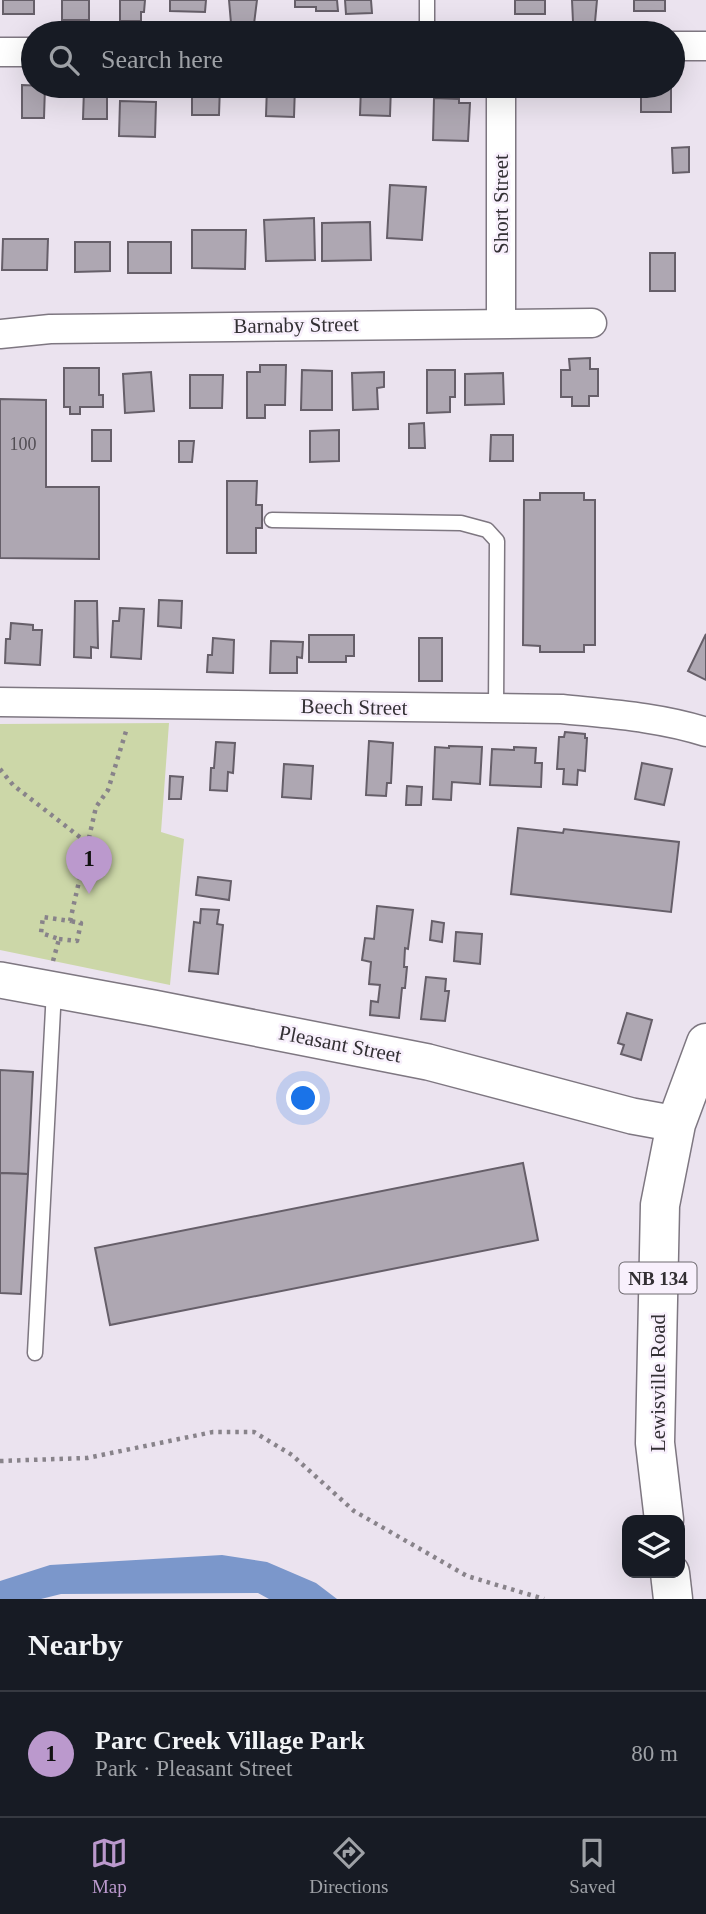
<!DOCTYPE html>
<meta charset="utf-8">
<style>
:root{--surface:#171b24;--page:#242831;--text:#f1f3f6;--muted:#9ea1a6;--line:#363941;--accent:#bb99cd}
body{margin:0;font-family:"Times New Roman",serif;background:var(--page);color:var(--text)}
.controls{position:absolute;right:21px;bottom:21px;display:grid;overflow:hidden;border-radius:14px;box-shadow:0 7px 28px #0002}
.controls button{width:63px;height:63px;display:grid;place-items:center;padding:0;border:0;border-bottom:2px solid var(--line);background:var(--surface);color:var(--text);font:35px sans-serif}
.you{position:absolute;left:304px;top:1099px;width:24px;height:24px;margin:-18px;border:5px solid #fff;border-radius:50%;background:#1a73e8;box-shadow:0 0 0 10px #1a73e833}
.badge{display:grid;place-items:center;width:46px;height:46px;border-radius:50%;background:var(--accent);color:#111;font-size:23px;font-weight:700}
.pin{position:absolute;translate:-50% -58px;filter:drop-shadow(0 2px 4px #0008)}
.pin::after{content:'';position:absolute;top:37px;width:24px;height:21px;background:inherit;clip-path:polygon(0 0,100% 0,50% 100%)}
.list{margin:0;padding:0;list-style:none}
h2{display:flex;justify-content:space-between;align-items:center;height:91px;margin:0;padding:0 28px;font-size:30px}
h2 small{font-size:23px;font-weight:400;color:var(--muted)}
.list li{display:grid;grid-template-columns:46px 1fr auto;gap:21px;align-items:center;box-sizing:border-box;height:126px;padding:0 28px;border-top:2px solid var(--line)}
.list b{display:block;font-size:26px;white-space:nowrap}
.list p{margin:0;font-size:23px;white-space:nowrap;color:var(--muted)}
.list em{font-size:23px;font-style:normal;color:var(--muted)}
.icon{flex:none;width:38px;height:38px;fill:none;stroke:currentColor;stroke-width:2;stroke-linecap:round;stroke-linejoin:round}
.map{position:relative;flex:none;width:706px;height:1599px;overflow:hidden}
.search{position:absolute;background:var(--surface);box-shadow:0 7px 28px #0002;left:21px;right:21px;top:21px;height:77px;display:flex;align-items:center;gap:18px;box-sizing:border-box;padding:0 24px;border-radius:38px;color:var(--muted);font-size:26px}
.sheet{height:217px;background:var(--surface)}
nav{display:flex;justify-content:space-around;align-items:center;box-sizing:border-box;height:98px;border-top:2px solid var(--line);background:var(--surface);font-size:19px;color:var(--muted)}
nav a{display:grid;justify-items:center;gap:4px}
nav .on{color:var(--accent)}
.map>svg:first-child{display:block}
.green{fill:#ccd7a8}
.water{fill:#7b97cb}
.building{fill:#aea7b2;stroke:#665f69;stroke-width:2}
.lines{fill:none;stroke-linecap:round;stroke-linejoin:round}
.service-casing{stroke:#7e7781;stroke-width:17}
.minor-casing{stroke:#7e7781;stroke-width:31}
.tertiary-casing{stroke:#7e7781;stroke-width:38}
.primary-casing{stroke:#7e7781;stroke-width:41}
.path{stroke:#88838a;stroke-width:4.5;stroke-dasharray:3.5 5;stroke-linecap:butt}
.service{stroke:#fff;stroke-width:14}
.minor{stroke:#fff;stroke-width:28}
.tertiary{stroke:#fff;stroke-width:35}
.primary{stroke:#fff;stroke-width:38}
.labels{text-anchor:middle;stroke-width:5;stroke-linejoin:round;paint-order:stroke}
.number-label{font-size:18px;fill:#524e54}
.shield{fill:#f8f0fc;stroke:#6e6a70;stroke-width:2}
.shield-label{font-size:19px;font-weight:bold;fill:#333034}
.street-label{font-size:21px;fill:#333034;stroke:#f8f0fc}
</style>
<div class="map">
<svg width="706" height="1599" viewBox="0 0 706 1599">
<rect width="100%" height="100%" fill="#ebe3ef"/>
<path class="green" d="M 169,723 L 161,832 L 184,839 L 170,985 L 0,950 L 0,724 Z"/>
<path class="water" d="M 222,1555 L 267,1562 L 316,1583 L 337,1599 L 269,1599 L 258,1593 L 61,1594 L 41,1599 L 0,1599 L 0,1581 L 50,1565 Z"/>
<g class="building">
<rect x="3" y="0" width="31" height="14"/>
<rect x="62" y="0" width="27" height="20"/>
<path d="M 120,0 L 145,0 L 144,12 L 141,12 L 141,21 L 120,21 Z"/>
<path d="M 170,0 L 206,0 L 205,12 L 170,11 Z"/>
<path d="M 229,0 L 257,0 L 254,24 L 231,23 Z"/>
<path d="M 295,0 L 337,0 L 338,11 L 316,11 L 316,7 L 295,7 Z"/>
<path d="M 345,0 L 371,0 L 372,13 L 346,14 Z"/>
<rect x="515" y="0" width="30" height="14"/>
<path d="M 572,0 L 597,0 L 595,22 L 573,22 Z"/>
<rect x="634" y="0" width="31" height="11"/>
<path d="M 22,85 L 45,86 L 44,118 L 22,118 Z"/>
<path d="M 192,86 L 220,86 L 219,115 L 192,115 Z"/>
<path d="M 267,86 L 295,86 L 294,117 L 266,116 Z"/>
<path d="M 361,86 L 391,86 L 390,116 L 360,115 Z"/>
<rect x="641" y="86" width="30" height="26"/>
<path d="M 84,89 L 107,90 L 107,119 L 83,119 Z"/>
<path d="M 434,98 L 459,99 L 459,103 L 470,103 L 468,141 L 433,140 Z"/>
<path d="M 120,101 L 156,102 L 155,137 L 119,136 Z"/>
<path d="M 689,147 L 689,172 L 673,173 L 672,148 Z"/>
<path d="M 390,185 L 426,187 L 422,240 L 387,238 Z"/>
<path d="M 314,218 L 315,260 L 266,261 L 264,220 Z"/>
<path d="M 370,222 L 371,260 L 322,261 L 322,223 Z"/>
<path d="M 192,230 L 246,230 L 245,269 L 192,268 Z"/>
<path d="M 3,239 L 48,239 L 47,270 L 2,270 Z"/>
<path d="M 75,242 L 110,242 L 110,271 L 75,272 Z"/>
<rect x="128" y="242" width="43" height="31"/>
<rect x="650" y="253" width="25" height="38"/>
<path d="M 590,358 L 590,369 L 598,369 L 598,396 L 589,396 L 589,406 L 572,406 L 572,397 L 561,397 L 561,370 L 570,370 L 569,359 Z"/>
<path d="M 260,365 L 286,365 L 285,405 L 265,405 L 265,418 L 247,418 L 247,372 L 260,372 Z"/>
<path d="M 64,368 L 99,368 L 99,395 L 103,395 L 103,407 L 80,407 L 80,414 L 70,414 L 70,407 L 64,407 Z"/>
<path d="M 302,370 L 332,371 L 332,410 L 301,410 Z"/>
<path d="M 427,370 L 455,370 L 455,397 L 450,397 L 450,412 L 427,413 Z"/>
<path d="M 151,372 L 154,411 L 125,413 L 123,374 Z"/>
<path d="M 384,372 L 384,387 L 377,388 L 378,409 L 353,410 L 352,373 Z"/>
<path d="M 503,373 L 504,404 L 465,405 L 465,374 Z"/>
<path d="M 190,375 L 223,375 L 222,408 L 190,408 Z"/>
<path d="M 0,399 L 46,400 L 46,487 L 99,487 L 99,559 L 0,558 Z"/>
<path d="M 424,423 L 425,448 L 409,448 L 409,424 Z"/>
<rect x="92" y="430" width="19" height="31"/>
<path d="M 339,430 L 339,461 L 310,462 L 310,431 Z"/>
<path d="M 491,435 L 513,435 L 513,461 L 490,461 Z"/>
<path d="M 179,441 L 194,441 L 192,462 L 179,462 Z"/>
<path d="M 227,481 L 257,481 L 256,505 L 262,505 L 262,528 L 256,528 L 256,553 L 227,553 Z"/>
<path d="M 540,493 L 584,493 L 584,500 L 595,500 L 595,645 L 584,645 L 584,652 L 540,652 L 540,646 L 523,645 L 524,500 L 540,500 Z"/>
<path d="M 159,600 L 182,601 L 181,628 L 158,626 Z"/>
<path d="M 75,601 L 97,601 L 98,648 L 91,647 L 91,658 L 74,657 Z"/>
<path d="M 120,608 L 144,609 L 141,659 L 111,657 L 113,621 L 119,621 Z"/>
<path d="M 11,623 L 33,625 L 33,630 L 42,630 L 40,665 L 5,663 L 6,639 L 10,639 Z"/>
<path d="M 706,634 L 706,680 L 688,671 Z"/>
<path d="M 309,635 L 354,635 L 354,656 L 346,656 L 346,662 L 309,662 Z"/>
<path d="M 213,638 L 234,640 L 233,673 L 207,672 L 208,655 L 212,655 Z"/>
<rect x="419" y="638" width="23" height="43"/>
<path d="M 271,641 L 303,642 L 302,658 L 297,657 L 297,673 L 270,673 Z"/>
<path d="M 565,732 L 585,734 L 585,738 L 587,738 L 585,771 L 578,770 L 577,785 L 563,784 L 564,769 L 557,769 L 559,737 L 564,737 Z"/>
<path d="M 369,741 L 393,743 L 391,783 L 387,783 L 386,796 L 366,795 Z"/>
<path d="M 216,742 L 235,743 L 233,773 L 228,772 L 227,791 L 210,790 L 211,768 L 214,768 Z"/>
<path d="M 449,746 L 482,747 L 480,784 L 452,782 L 451,800 L 433,799 L 435,747 L 449,748 Z"/>
<path d="M 514,747 L 536,748 L 535,763 L 542,763 L 541,787 L 490,785 L 492,749 L 514,750 Z"/>
<path d="M 642,763 L 672,769 L 664,805 L 635,799 Z"/>
<path d="M 284,764 L 313,766 L 311,799 L 282,797 Z"/>
<path d="M 170,776 L 183,777 L 181,799 L 169,799 Z"/>
<path d="M 407,786 L 422,787 L 421,805 L 406,805 Z"/>
<path d="M 518,828 L 563,833 L 564,829 L 679,842 L 671,912 L 511,894 Z"/>
<path d="M 198,877 L 231,881 L 229,900 L 196,895 Z"/>
<path d="M 377,906 L 413,910 L 408,949 L 405,948 L 404,967 L 407,967 L 405,988 L 402,988 L 399,1018 L 370,1015 L 371,1001 L 378,1002 L 380,985 L 369,984 L 371,962 L 362,960 L 365,938 L 374,939 Z"/>
<path d="M 201,909 L 219,910 L 217,924 L 223,925 L 218,974 L 189,971 L 194,922 L 200,923 Z"/>
<path d="M 432,921 L 444,923 L 442,942 L 430,940 Z"/>
<path d="M 456,932 L 482,934 L 480,964 L 454,961 Z"/>
<path d="M 426,977 L 446,979 L 445,991 L 449,991 L 445,1021 L 421,1019 Z"/>
<path d="M 627,1013 L 652,1020 L 641,1060 L 621,1054 L 624,1045 L 618,1043 Z"/>
<path d="M 0,1070 L 33,1072 L 28,1174 L 0,1173 Z"/>
<path d="M 523,1163 L 538,1240 L 110,1325 L 95,1248 Z"/>
<path d="M 0,1173 L 28,1174 L 21,1294 L 0,1293 Z"/>
</g>
<g class="lines">
<defs>
<g id="service">
<path d="M 427,33 L 427,0"/>
<path d="M 272,520 L 461,523 L 487,530 L 497,541 L 496,709"/>
<path d="M 35,1353 L 54,990"/>
</g>
<g id="minor">
<path d="M 673,46 L 706,46"/>
<path d="M 0,52 L 33,52"/>
<path d="M 501,323 L 501,86"/>
<path d="M 0,334 L 50,329 L 592,323"/>
<path d="M 0,702 L 562,709 C 610,714 660,717 706,732"/>
</g>
<path id="tertiary" d="M 0,980 L 153,1008 L 428,1062 L 632,1116 L 676,1124"/>
<g id="primary">
<path d="M 664,1520 L 655,1443 L 660,1205 L 676,1124 L 706,1043"/>
<path d="M 670,1573 L 673,1599"/>
</g>
</defs>
<use href="#service" class="service-casing"/>
<use href="#minor" class="minor-casing"/>
<use href="#tertiary" class="tertiary-casing"/>
<use href="#primary" class="primary-casing"/>
<g class="path">
<path d="M 0,769 L 13,785 L 81,838 L 85,848"/>
<path d="M 59,939 L 77,941 L 81,923 L 70,921"/>
<path d="M 53,961 L 59,939 L 41,933 L 43,917 L 70,921 L 96,807 L 108,790 L 127,728"/>
<path d="M 0,1461 L 87,1458 L 213,1432 L 254,1432 L 292,1455 L 354,1511 L 467,1576 L 544,1599"/>
</g>
<use href="#service" class="service"/>
<use href="#minor" class="minor"/>
<use href="#tertiary" class="tertiary"/>
<use href="#primary" class="primary"/>
</g>
<g class="labels">
<g class="number-label">
<text x="23" y="450">100</text>
</g>
<rect class="shield" x="619.5" y="1262.5" width="77" height="31" rx="5"/>
<g class="shield-label">
<text x="658" y="1285">NB 134</text>
</g>
<g class="street-label">
<text transform="translate(501 204) rotate(-90)" y="7">Short Street</text>
<text transform="translate(296 325) rotate(-1)" y="7">Barnaby Street</text>
<text transform="translate(354 707) rotate(1)" y="7">Beech Street</text>
<text transform="translate(340 1044) rotate(11)" y="7">Pleasant Street</text>
<text transform="translate(658 1383) rotate(-90)" y="7">Lewisville Road</text>
</g>
</g>
</svg>
<div class="controls">
<button><svg class="icon" aria-label="layers" viewBox="0 0 24 24"><path d="M12 4l9 5-9 5-9-5zM3 14l9 5 9-5"/></svg></button>
</div>
<div class="you"></div>
<div class="pin badge" style="left:89px;top:894px">1</div>
<div class="search"><svg class="icon" aria-label="search" viewBox="0 0 24 24"><circle cx="10" cy="10" r="6"/><path d="M15 15l6 6"/></svg>Search here</div>
</div>
<section class="sheet">
<h2>Nearby<small></small></h2>
<ul class="list">
<li><span class="badge">1</span><div><b>Parc Creek Village Park</b><p>Park · Pleasant Street</p></div><em>80 m</em></li>
</ul>
</section>
<nav>
<a class="on"><svg class="icon" aria-label="map" viewBox="0 0 24 24"><path d="M3 6l6-2 6 2 6-2v14l-6 2-6-2-6 2zM9 4v14M15 6v14"/></svg>Map</a>
<a><svg class="icon" aria-label="directions" viewBox="0 0 24 24"><path d="M12 3l9 9-9 9-9-9zM9 14v-3h6M13 9l2 2-2 2"/></svg>Directions</a>
<a><svg class="icon" aria-label="saved" viewBox="0 0 24 24"><path d="M7 4h10v16l-5-4-5 4z"/></svg>Saved</a>
</nav>
